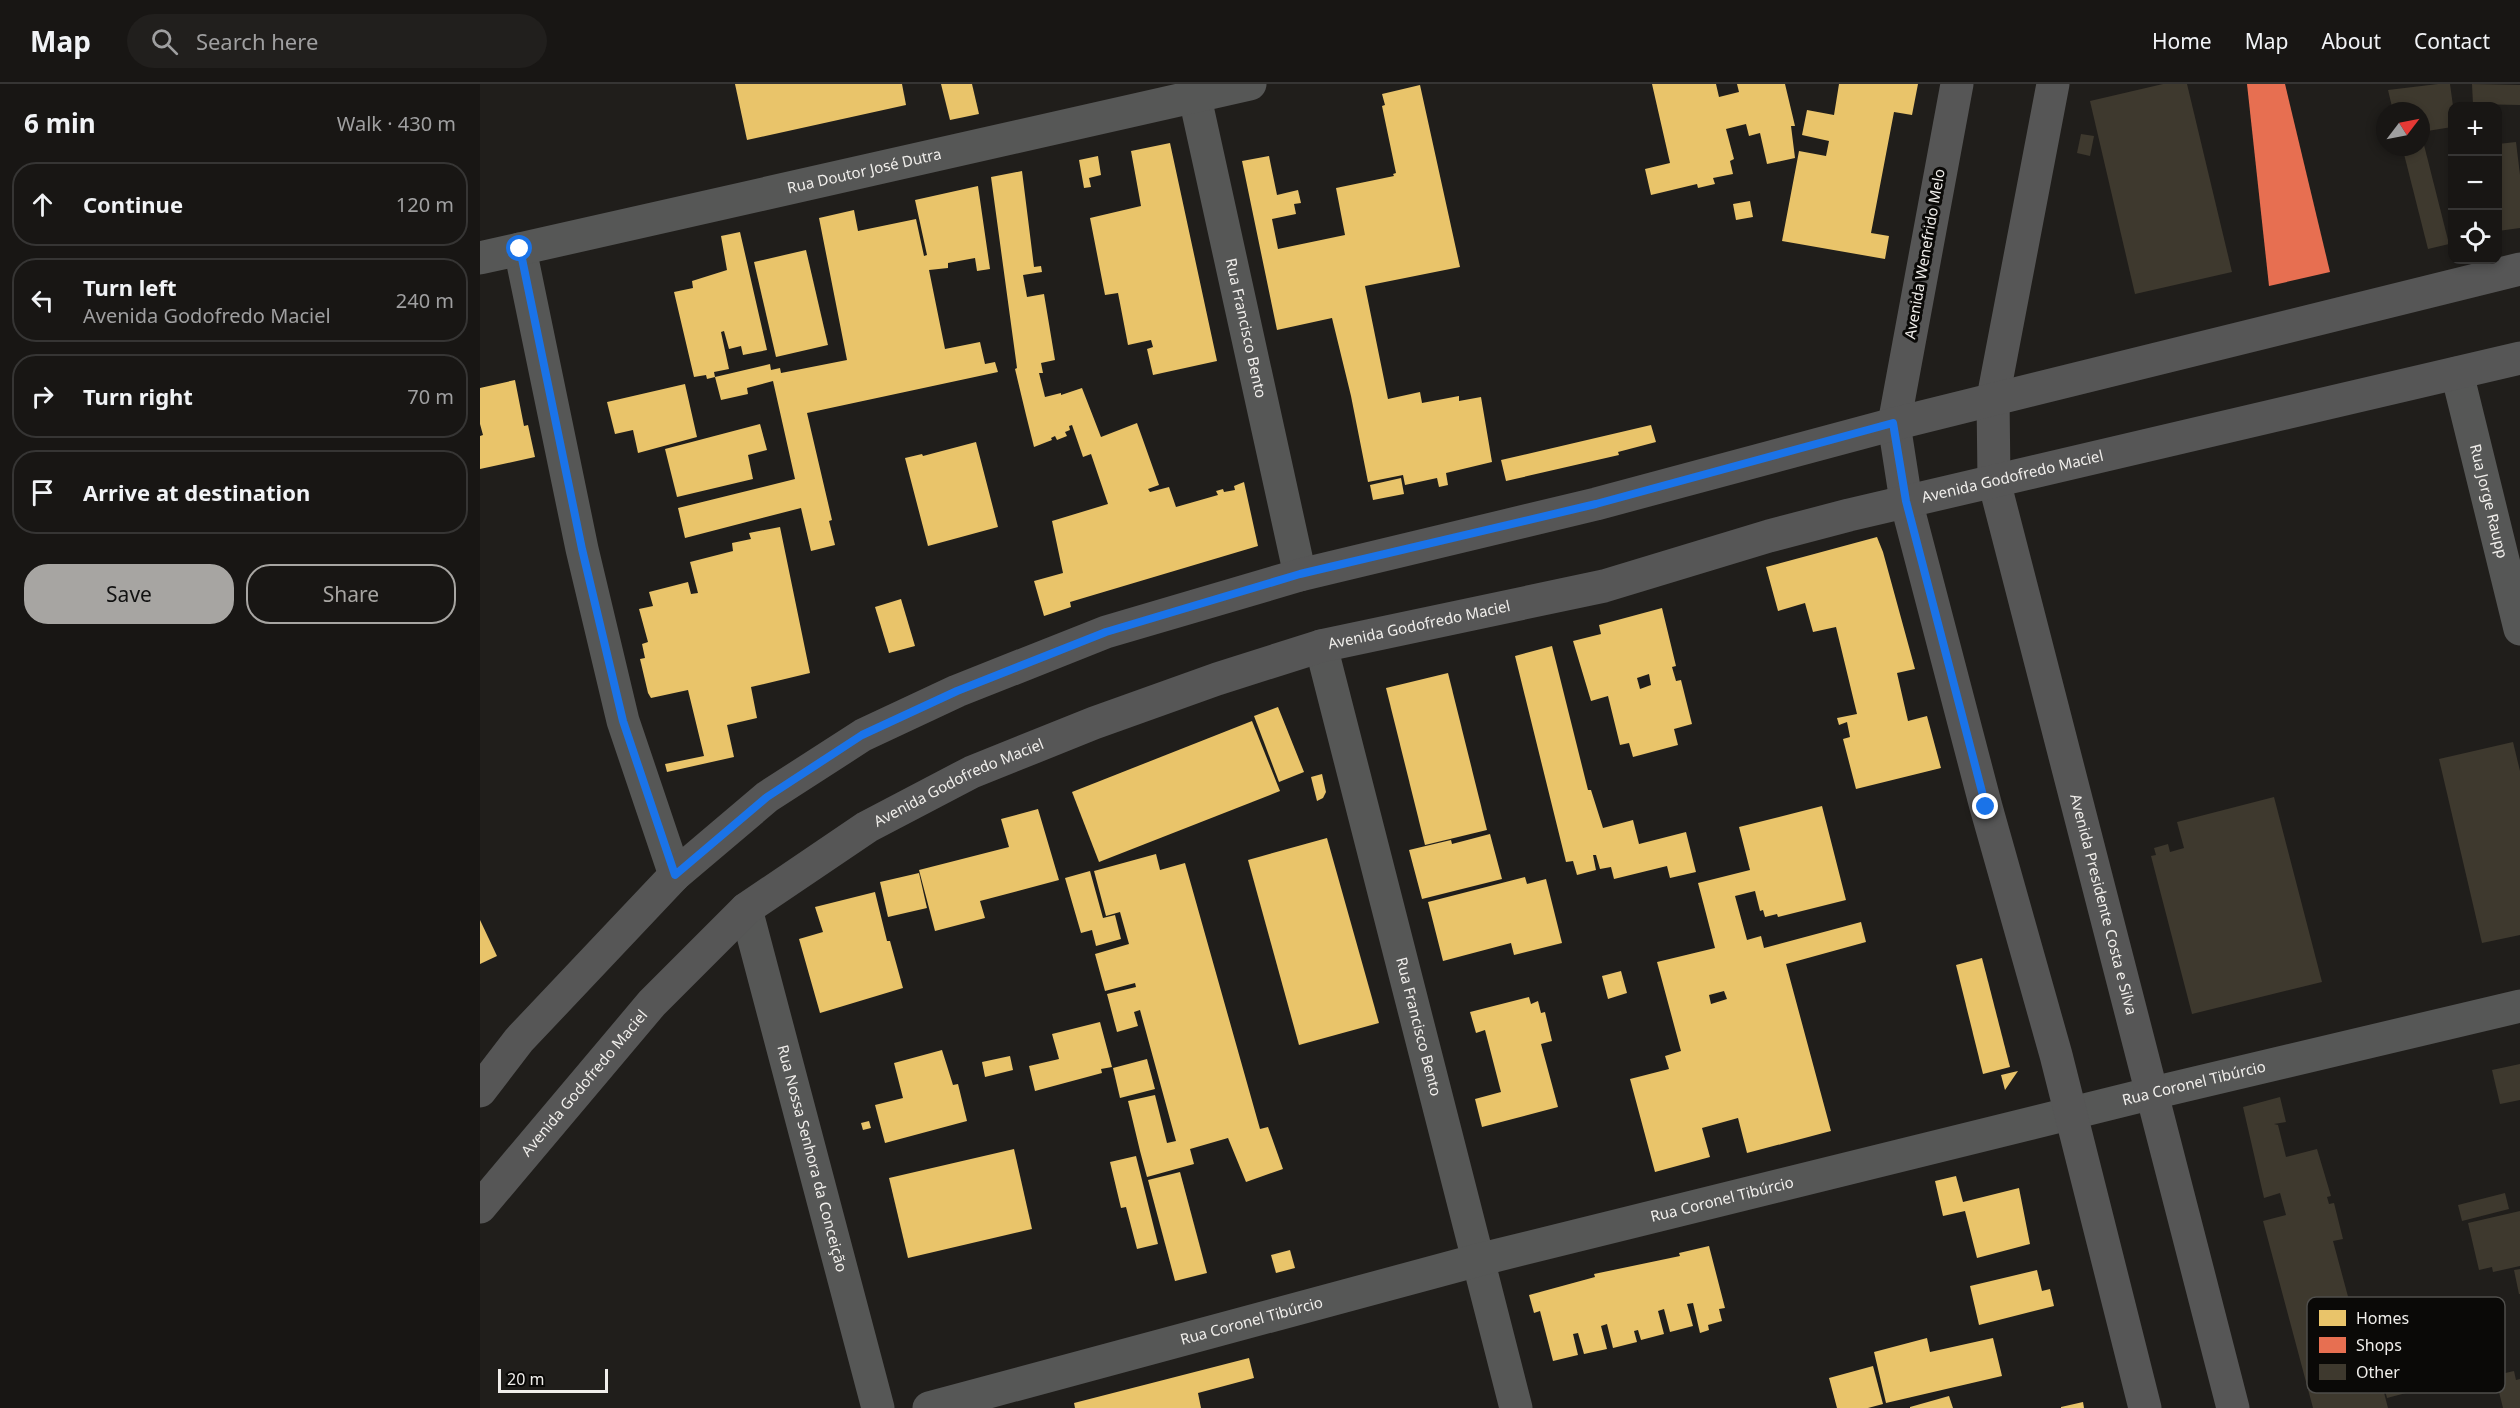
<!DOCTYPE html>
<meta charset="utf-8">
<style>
:root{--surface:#181614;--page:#211f1d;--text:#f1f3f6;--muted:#9f9fa0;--line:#363534;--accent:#a7a5a2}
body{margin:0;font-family:"Noto Sans",sans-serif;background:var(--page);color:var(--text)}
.controls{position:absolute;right:18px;top:18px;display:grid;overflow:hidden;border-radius:12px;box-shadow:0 3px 9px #0003}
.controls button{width:54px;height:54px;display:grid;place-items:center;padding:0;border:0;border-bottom:2px solid var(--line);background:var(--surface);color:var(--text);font:30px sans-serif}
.compass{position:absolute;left:1896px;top:18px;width:54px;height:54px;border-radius:50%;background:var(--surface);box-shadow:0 3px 9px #0003;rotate:58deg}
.scale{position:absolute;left:18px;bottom:15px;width:110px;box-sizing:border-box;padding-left:6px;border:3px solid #f0eeeb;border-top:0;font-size:16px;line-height:21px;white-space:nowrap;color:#f0eeeb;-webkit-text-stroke:4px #0a0907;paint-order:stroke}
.stop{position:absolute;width:18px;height:18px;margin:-14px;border:4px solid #1a73e8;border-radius:50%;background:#fff}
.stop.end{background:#1a73e8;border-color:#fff;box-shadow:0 2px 6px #0008}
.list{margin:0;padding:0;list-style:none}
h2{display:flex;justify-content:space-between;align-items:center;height:78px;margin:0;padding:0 24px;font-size:26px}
h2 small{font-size:20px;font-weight:400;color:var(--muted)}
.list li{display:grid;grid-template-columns:39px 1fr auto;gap:18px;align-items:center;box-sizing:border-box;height:84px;margin:0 12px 12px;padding:0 12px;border:2px solid var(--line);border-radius:24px}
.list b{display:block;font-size:22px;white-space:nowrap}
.list p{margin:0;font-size:20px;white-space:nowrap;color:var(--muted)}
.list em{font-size:20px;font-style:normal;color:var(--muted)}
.actions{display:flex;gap:12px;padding:18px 24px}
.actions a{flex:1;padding:14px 0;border:2px solid var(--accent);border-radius:24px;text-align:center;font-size:21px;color:var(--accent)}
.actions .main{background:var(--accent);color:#111}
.icon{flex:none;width:33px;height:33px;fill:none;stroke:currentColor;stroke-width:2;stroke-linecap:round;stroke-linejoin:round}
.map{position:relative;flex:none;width:2040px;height:1324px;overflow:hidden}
header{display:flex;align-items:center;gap:36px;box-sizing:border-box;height:84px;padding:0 30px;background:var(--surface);border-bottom:2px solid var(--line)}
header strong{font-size:28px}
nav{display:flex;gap:33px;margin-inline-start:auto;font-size:21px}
.search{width:420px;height:54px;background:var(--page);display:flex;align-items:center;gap:15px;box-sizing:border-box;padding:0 21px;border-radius:33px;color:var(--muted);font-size:22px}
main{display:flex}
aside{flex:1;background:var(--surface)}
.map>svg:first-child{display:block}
.homes{fill:#e9c46a;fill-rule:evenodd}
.shops{fill:#e76f51}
.building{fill:#3e392e}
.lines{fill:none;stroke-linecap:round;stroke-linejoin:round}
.street{stroke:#565756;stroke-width:33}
.primary{stroke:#565656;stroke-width:33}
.route{stroke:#1a73e8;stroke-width:8}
.labels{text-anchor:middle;stroke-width:6;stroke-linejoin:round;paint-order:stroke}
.street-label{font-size:15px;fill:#f0eeeb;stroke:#0a0907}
.key{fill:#0a0907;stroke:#4f4e4b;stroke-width:1.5}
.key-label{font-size:16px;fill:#f0eeeb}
</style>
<header>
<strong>Map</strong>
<div class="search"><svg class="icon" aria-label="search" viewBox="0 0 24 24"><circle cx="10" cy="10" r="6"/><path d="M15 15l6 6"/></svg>Search here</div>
<nav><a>Home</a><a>Map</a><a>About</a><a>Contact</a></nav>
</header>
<main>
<aside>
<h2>6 min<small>Walk · 430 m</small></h2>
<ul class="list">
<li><svg class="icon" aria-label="ahead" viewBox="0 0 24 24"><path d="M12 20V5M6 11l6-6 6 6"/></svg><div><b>Continue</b></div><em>120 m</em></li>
<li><svg class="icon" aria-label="left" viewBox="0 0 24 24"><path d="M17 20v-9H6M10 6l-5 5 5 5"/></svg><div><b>Turn left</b><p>Avenida Godofredo Maciel</p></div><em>240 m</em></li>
<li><svg class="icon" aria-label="right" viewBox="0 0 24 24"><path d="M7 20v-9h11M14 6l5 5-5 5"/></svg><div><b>Turn right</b></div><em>70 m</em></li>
<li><svg class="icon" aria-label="arrive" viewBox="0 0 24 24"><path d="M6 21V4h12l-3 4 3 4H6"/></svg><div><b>Arrive at destination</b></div></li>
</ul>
<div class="actions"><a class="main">Save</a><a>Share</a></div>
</aside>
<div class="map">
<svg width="2040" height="1324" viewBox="0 0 2040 1324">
<rect width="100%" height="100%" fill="#201e1b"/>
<g class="homes">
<path d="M 255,0 L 422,0 L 426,21 L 267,56 Z"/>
<path d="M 461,0 L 492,0 L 499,30 L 470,36 Z"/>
<path d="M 1172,0 L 1236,0 L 1239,13 L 1259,8 L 1257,0 L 1305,0 L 1315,42 L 1311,42 L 1315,74 L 1287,80 L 1280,49 L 1269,52 L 1266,40 L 1246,45 L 1254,75 L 1250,77 L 1253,90 L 1233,94 L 1235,100 L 1218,104 L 1217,100 L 1171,111 L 1165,85 L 1190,79 Z"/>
<path d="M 1359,0 L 1438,0 L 1432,31 L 1414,28 L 1391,149 L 1409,152 L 1405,175 L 1302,157 L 1319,67 L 1346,72 L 1349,57 L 1322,51 L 1327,26 L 1354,31 Z"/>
<path d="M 940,1 L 980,183 L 885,202 L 908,315 L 940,308 L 942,319 L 979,312 L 979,317 L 1001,313 L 1012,378 L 966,389 L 968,401 L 959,403 L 957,394 L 925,401 L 923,391 L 888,398 L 871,312 L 852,234 L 797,246 L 762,77 L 789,72 L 797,111 L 818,106 L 821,119 L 814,120 L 816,130 L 792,135 L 798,165 L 865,151 L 856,104 L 914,92 L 913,90 L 916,89 L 902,22 L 905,21 L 902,10 Z"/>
<path d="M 690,59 L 737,277 L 673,291 L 667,265 L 673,263 L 671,256 L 648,261 L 638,209 L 625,211 L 610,134 L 661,122 L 651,67 Z"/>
<path d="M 618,72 L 621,91 L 609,94 L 611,103 L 604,104 L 599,76 Z"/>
<path d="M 542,87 L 554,183 L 561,182 L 562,188 L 543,191 L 547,213 L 564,210 L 575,276 L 561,279 L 563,289 L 559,289 L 565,313 L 581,309 L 581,311 L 602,304 L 621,353 L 657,339 L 679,401 L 668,405 L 670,408 L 689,403 L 696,423 L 738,411 L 736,407 L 743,405 L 744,408 L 755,406 L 754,402 L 764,398 L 778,462 L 590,518 L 591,523 L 564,532 L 554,497 L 583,489 L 572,437 L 628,420 L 611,370 L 603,373 L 592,341 L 589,342 L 590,346 L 585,348 L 587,352 L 577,356 L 575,352 L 571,354 L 572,356 L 554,363 L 546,331 L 535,285 L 537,284 L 511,93 Z"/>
<path d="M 498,102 L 510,185 L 497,187 L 495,174 L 468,179 L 468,184 L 449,186 L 465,265 L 500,258 L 505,280 L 515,278 L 518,288 L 327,329 L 352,436 L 349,437 L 355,461 L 331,467 L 321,424 L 205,454 L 198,424 L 315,395 L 293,297 L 267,304 L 268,310 L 241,316 L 235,293 L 227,295 L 226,291 L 214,293 L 194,208 L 213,204 L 212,197 L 247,186 L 241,152 L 260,148 L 287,266 L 263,271 L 261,262 L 249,265 L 244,247 L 241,248 L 249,285 L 234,288 L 235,293 L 290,280 L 291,286 L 300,284 L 301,289 L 367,276 L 339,134 L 374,126 L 378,147 L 436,135 L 444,172 L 447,171 L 435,116 Z"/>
<path d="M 1270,117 L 1273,133 L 1256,136 L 1253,120 Z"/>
<path d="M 326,166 L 348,261 L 296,273 L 274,178 Z"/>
<path d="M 35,296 L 44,342 L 48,341 L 55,373 L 0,385 L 0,352 L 3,351 L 0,340 L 0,304 Z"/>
<path d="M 205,300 L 217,353 L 158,369 L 153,346 L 135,350 L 127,318 Z"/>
<path d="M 280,340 L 287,366 L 268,371 L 273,395 L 197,413 L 185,365 Z"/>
<path d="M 1171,341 L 1176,358 L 1138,368 L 1139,371 L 1026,397 L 1021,376 Z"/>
<path d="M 496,358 L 518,443 L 448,462 L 425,374 L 442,370 L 443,372 Z"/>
<path d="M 921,394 L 924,410 L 893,416 L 890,401 Z"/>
<path d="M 300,443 L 330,589 L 271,603 L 277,634 L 247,641 L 254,673 L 187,688 L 185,680 L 224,672 L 208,606 L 171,614 L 168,609 L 160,575 L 165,574 L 162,560 L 168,558 L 159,525 L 173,522 L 169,508 L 208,498 L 211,510 L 218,509 L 210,478 L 253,467 L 252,459 L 271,455 L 269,449 Z"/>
<path d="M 1397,453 L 1403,468 L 1435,585 L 1417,589 L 1428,637 L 1447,632 L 1461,684 L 1376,705 L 1363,655 L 1370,653 L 1367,638 L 1359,641 L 1357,634 L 1377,630 L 1356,543 L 1333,548 L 1325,519 L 1298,527 L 1286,483 Z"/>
<path d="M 421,515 L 435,562 L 409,569 L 395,523 Z"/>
<path d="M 1182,524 L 1196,582 L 1192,583 L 1196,597 L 1201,596 L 1212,640 L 1194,645 L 1198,661 L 1153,673 L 1149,659 L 1140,661 L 1128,612 L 1111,617 L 1093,557 L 1121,550 L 1119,541 ZM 1169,590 L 1171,601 L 1160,605 L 1157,594 Z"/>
<path d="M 1072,562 L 1108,706 L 1111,706 L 1123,744 L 1153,736 L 1159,760 L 1206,748 L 1216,788 L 1190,794 L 1187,782 L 1134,795 L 1131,783 L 1120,785 L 1116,771 L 1113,771 L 1116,786 L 1097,791 L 1093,777 L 1086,778 L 1035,572 Z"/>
<path d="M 968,589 L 1007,746 L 945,761 L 906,604 Z"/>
<path d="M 798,623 L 824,688 L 799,698 L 774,632 Z"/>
<path d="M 772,637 L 800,707 L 619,778 L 592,708 Z"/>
<path d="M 842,690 L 846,708 L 843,714 L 837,717 L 831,693 Z"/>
<path d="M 1342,722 L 1366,816 L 1298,833 L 1297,830 L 1285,833 L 1283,826 L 1280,827 L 1275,807 L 1255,812 L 1267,856 L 1281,852 L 1284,864 L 1381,838 L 1386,858 L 1306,880 L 1351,1047 L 1267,1069 L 1258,1034 L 1222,1044 L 1230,1073 L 1175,1088 L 1150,995 L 1189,985 L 1185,972 L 1201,967 L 1177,878 L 1235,864 L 1218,799 L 1270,786 L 1259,743 ZM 1244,907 L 1247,915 L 1231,920 L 1229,911 Z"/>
<path d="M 558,725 L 579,796 L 500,817 L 505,834 L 455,847 L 439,786 L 529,763 L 521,735 Z"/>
<path d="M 1010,750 L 1022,795 L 942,815 L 929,766 L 971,756 L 972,760 Z"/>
<path d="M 847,754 L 899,939 L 819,961 L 768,776 Z"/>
<path d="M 676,770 L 680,786 L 705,779 L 780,1045 L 788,1043 L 803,1085 L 766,1098 L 748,1054 L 710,1065 L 714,1080 L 667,1093 L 660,1067 L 648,1017 L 675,1011 L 687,1059 L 696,1057 L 660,926 L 654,928 L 658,942 L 637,948 L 627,910 L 656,903 L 655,899 L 625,907 L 615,870 L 649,860 L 640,828 L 626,832 L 614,787 Z"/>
<path d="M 610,787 L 623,834 L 635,831 L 641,855 L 616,862 L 612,846 L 601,849 L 585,794 Z"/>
<path d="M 439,789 L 447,824 L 408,833 L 400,798 Z"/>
<path d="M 1045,793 L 1047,800 L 1066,795 L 1082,859 L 1034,871 L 1031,859 L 963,877 L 948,818 Z"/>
<path d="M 395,808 L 407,857 L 410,857 L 423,904 L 340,929 L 319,855 L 343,848 L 335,823 Z"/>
<path d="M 0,836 L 17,872 L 0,880 Z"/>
<path d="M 1502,874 L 1530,983 L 1503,990 L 1476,881 Z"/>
<path d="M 1141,887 L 1147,909 L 1128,915 L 1122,892 Z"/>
<path d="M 1049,913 L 1051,920 L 1058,917 L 1061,929 L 1065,928 L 1072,957 L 1061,960 L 1078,1023 L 1002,1043 L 995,1015 L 1021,1008 L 1005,946 L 996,949 L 990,928 Z"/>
<path d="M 620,938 L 632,983 L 621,985 L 622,989 L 555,1007 L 549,982 L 579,975 L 572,950 Z"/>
<path d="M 462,966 L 473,1001 L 478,1000 L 487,1037 L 405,1059 L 395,1021 L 423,1014 L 414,979 Z"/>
<path d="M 530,972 L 533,986 L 505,993 L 502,978 Z"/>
<path d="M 667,975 L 675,1005 L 640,1014 L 633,984 Z"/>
<path d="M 1538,987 L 1525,1006 L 1521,991 Z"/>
<path d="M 389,1037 L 391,1044 L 383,1046 L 381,1039 Z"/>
<path d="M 534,1065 L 552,1145 L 428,1174 L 409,1094 Z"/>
<path d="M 656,1072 L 678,1160 L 657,1165 L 646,1123 L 641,1124 L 630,1078 Z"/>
<path d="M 700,1088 L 727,1189 L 695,1197 L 668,1096 Z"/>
<path d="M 1476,1092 L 1483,1118 L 1539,1104 L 1550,1160 L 1497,1174 L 1485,1127 L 1463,1132 L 1455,1097 Z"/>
<path d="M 1229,1162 L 1245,1224 L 1239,1225 L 1242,1237 L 1228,1241 L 1229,1246 L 1220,1249 L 1213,1219 L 1207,1220 L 1213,1242 L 1190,1248 L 1184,1225 L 1178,1227 L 1184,1250 L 1161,1256 L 1158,1246 L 1154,1247 L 1157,1258 L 1133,1264 L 1127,1240 L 1121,1242 L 1127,1265 L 1104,1270 L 1098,1249 L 1093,1250 L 1098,1271 L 1073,1277 L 1060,1227 L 1054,1229 L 1049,1211 L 1115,1193 L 1114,1190 L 1200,1172 L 1199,1169 Z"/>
<path d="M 810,1166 L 815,1184 L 796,1189 L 791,1171 Z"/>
<path d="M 1557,1186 L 1562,1207 L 1570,1205 L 1574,1222 L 1499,1241 L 1490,1202 Z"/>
<path d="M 1447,1254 L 1450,1268 L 1513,1254 L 1522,1292 L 1406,1319 L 1394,1268 Z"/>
<path d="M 769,1274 L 774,1294 L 718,1309 L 721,1324 L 595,1324 L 594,1319 Z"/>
<path d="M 1393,1282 L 1403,1320 L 1388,1324 L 1357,1324 L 1349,1294 Z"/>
<path d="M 1469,1312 L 1473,1324 L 1430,1324 L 1430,1323 Z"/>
<path d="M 1603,1318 L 1604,1324 L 1581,1324 L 1581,1323 Z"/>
</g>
<path class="shops" d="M 1767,0 L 1805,0 L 1850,188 L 1789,202 Z"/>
<g class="building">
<path d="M 1683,0 L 1707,0 L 1752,188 L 1655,210 L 1610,17 Z"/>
<path d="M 1958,0 L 1970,0 L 1973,22 L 1972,43 L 1941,48 L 1941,27 L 1913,27 L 1908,6 Z"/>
<path d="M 1992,0 L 2040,1 L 2040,21 L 1993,20 Z"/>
<path d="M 1601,50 L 1614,52 L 1610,72 L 1597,69 Z"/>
<path d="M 2036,58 L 2040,91 L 2040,144 L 2018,147 L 2018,60 Z"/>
<path d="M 1944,61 L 1969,160 L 1948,165 L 1923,66 Z"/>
<path d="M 2033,658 L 2040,687 L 2040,851 L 2002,859 L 1959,675 Z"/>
<path d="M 1794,713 L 1842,898 L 1712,930 L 1671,772 L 1676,771 L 1674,764 L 1688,760 L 1690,768 L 1704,764 L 1697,738 Z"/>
<path d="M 2040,980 L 2040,1016 L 2020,1020 L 2012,986 Z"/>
<path d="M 1800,1013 L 1806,1038 L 1794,1040 L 1798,1041 L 1806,1073 L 1837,1065 L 1851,1112 L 1847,1113 L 1849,1120 L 1854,1119 L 1863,1155 L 1853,1157 L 1883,1268 L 1894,1266 L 1895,1273 L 1885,1277 L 1891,1300 L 1901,1297 L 1908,1324 L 1833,1324 L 1783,1137 L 1806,1131 L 1800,1109 L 1784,1114 L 1763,1023 Z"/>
<path d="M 2025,1109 L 2029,1125 L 1982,1137 L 1978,1121 Z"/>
<path d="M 2040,1127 L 2040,1182 L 2013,1188 L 2012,1183 L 1999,1186 L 1988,1139 Z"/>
<path d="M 2040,1185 L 2040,1210 L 2039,1210 L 2034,1186 Z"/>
<path d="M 2005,1227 L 2017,1276 L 1942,1295 L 1945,1304 L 1907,1314 L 1892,1255 Z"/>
<path d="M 2034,1287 L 2036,1296 L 2040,1295 L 2040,1324 L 2023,1324 L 2017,1300 L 2023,1299 L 2021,1290 Z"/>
</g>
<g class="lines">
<g class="street">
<path id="s1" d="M 712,0 L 820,491"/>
<path d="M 40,165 L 102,465 L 143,637 L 195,791"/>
<path id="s2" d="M 0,174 L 770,0"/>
<path id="s3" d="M 1977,289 L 2040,545"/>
<path id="s4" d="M 841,562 L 1036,1324"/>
<path id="s5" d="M 266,825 L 398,1324"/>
<path id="s6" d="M 449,1324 L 998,1176 L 1673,1009 L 2040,922"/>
</g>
<g class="primary">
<path d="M 1477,0 L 1414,340 L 1426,417 L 1506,723 L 1576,971 L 1665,1324"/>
<path id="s7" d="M 1573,0 L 1513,314 L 1514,397 L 1753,1324"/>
<path d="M 0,1007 L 39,956 L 195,791 L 287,713 L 383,651 L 477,607 L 626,548 L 820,491 L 1116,420 L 1414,340 L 2040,185"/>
<path id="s8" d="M 0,1123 L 172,919 L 266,825 L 387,743 L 492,688 L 614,639 L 737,595 L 841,562 L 1124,502 L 1289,452 L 1369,431 L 2040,274"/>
</g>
</g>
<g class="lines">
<path class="route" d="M 40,165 L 102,465 L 143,637 L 195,791 L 287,713 L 382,651 L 477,607 L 626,548 L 820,490 L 1116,420 L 1413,339 L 1426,417 L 1506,723"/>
</g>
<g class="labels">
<g class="street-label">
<text dy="5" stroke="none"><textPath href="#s2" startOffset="394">Rua Doutor José Dutra</textPath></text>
<text transform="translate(1445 170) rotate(-80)" y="5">Avenida Wenefrido Melo</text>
<text dy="5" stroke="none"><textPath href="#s1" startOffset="250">Rua Francisco Bento</textPath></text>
<text dy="5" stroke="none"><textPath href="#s8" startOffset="1748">Avenida Godofredo Maciel</textPath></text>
<text dy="5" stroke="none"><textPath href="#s3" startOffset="132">Rua Jorge Raupp</textPath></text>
<text dy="5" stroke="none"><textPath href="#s8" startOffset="1136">Avenida Godofredo Maciel</textPath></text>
<text dy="5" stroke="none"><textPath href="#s8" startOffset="648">Avenida Godofredo Maciel</textPath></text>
<text dy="5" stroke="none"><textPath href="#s7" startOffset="840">Avenida Presidente Costa e Silva</textPath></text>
<text dy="5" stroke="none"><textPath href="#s4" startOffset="393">Rua Francisco Bento</textPath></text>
<text dy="5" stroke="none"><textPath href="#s8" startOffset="162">Avenida Godofredo Maciel</textPath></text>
<text dy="5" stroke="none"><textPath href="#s6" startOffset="1306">Rua Coronel Tibúrcio</textPath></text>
<text dy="5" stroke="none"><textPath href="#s5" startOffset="258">Rua Nossa Senhora da Conceição</textPath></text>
<text dy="5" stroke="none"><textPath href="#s6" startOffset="820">Rua Coronel Tibúrcio</textPath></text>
<text dy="5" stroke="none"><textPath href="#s6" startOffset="334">Rua Coronel Tibúrcio</textPath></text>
</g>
</g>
<rect x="1827" y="1213" width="198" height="96" rx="9" class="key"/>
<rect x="1839" y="1226" width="27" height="16" fill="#e9c46a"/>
<rect x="1839" y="1253" width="27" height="16" fill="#e76f51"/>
<rect x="1839" y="1280" width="27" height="16" fill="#3e392e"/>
<g class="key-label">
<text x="1876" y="1240">Homes</text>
<text x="1876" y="1267">Shops</text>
<text x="1876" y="1294">Other</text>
</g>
</svg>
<div class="controls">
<button>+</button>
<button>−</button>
<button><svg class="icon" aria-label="locate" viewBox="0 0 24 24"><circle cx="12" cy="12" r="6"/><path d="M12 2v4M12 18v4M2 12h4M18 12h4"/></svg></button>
</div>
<svg class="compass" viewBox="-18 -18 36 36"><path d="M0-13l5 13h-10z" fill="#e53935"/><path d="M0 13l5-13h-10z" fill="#9f9fa0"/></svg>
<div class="scale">20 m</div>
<div class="stop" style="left:40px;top:165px"></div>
<div class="stop end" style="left:1506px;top:723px"></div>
</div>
</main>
